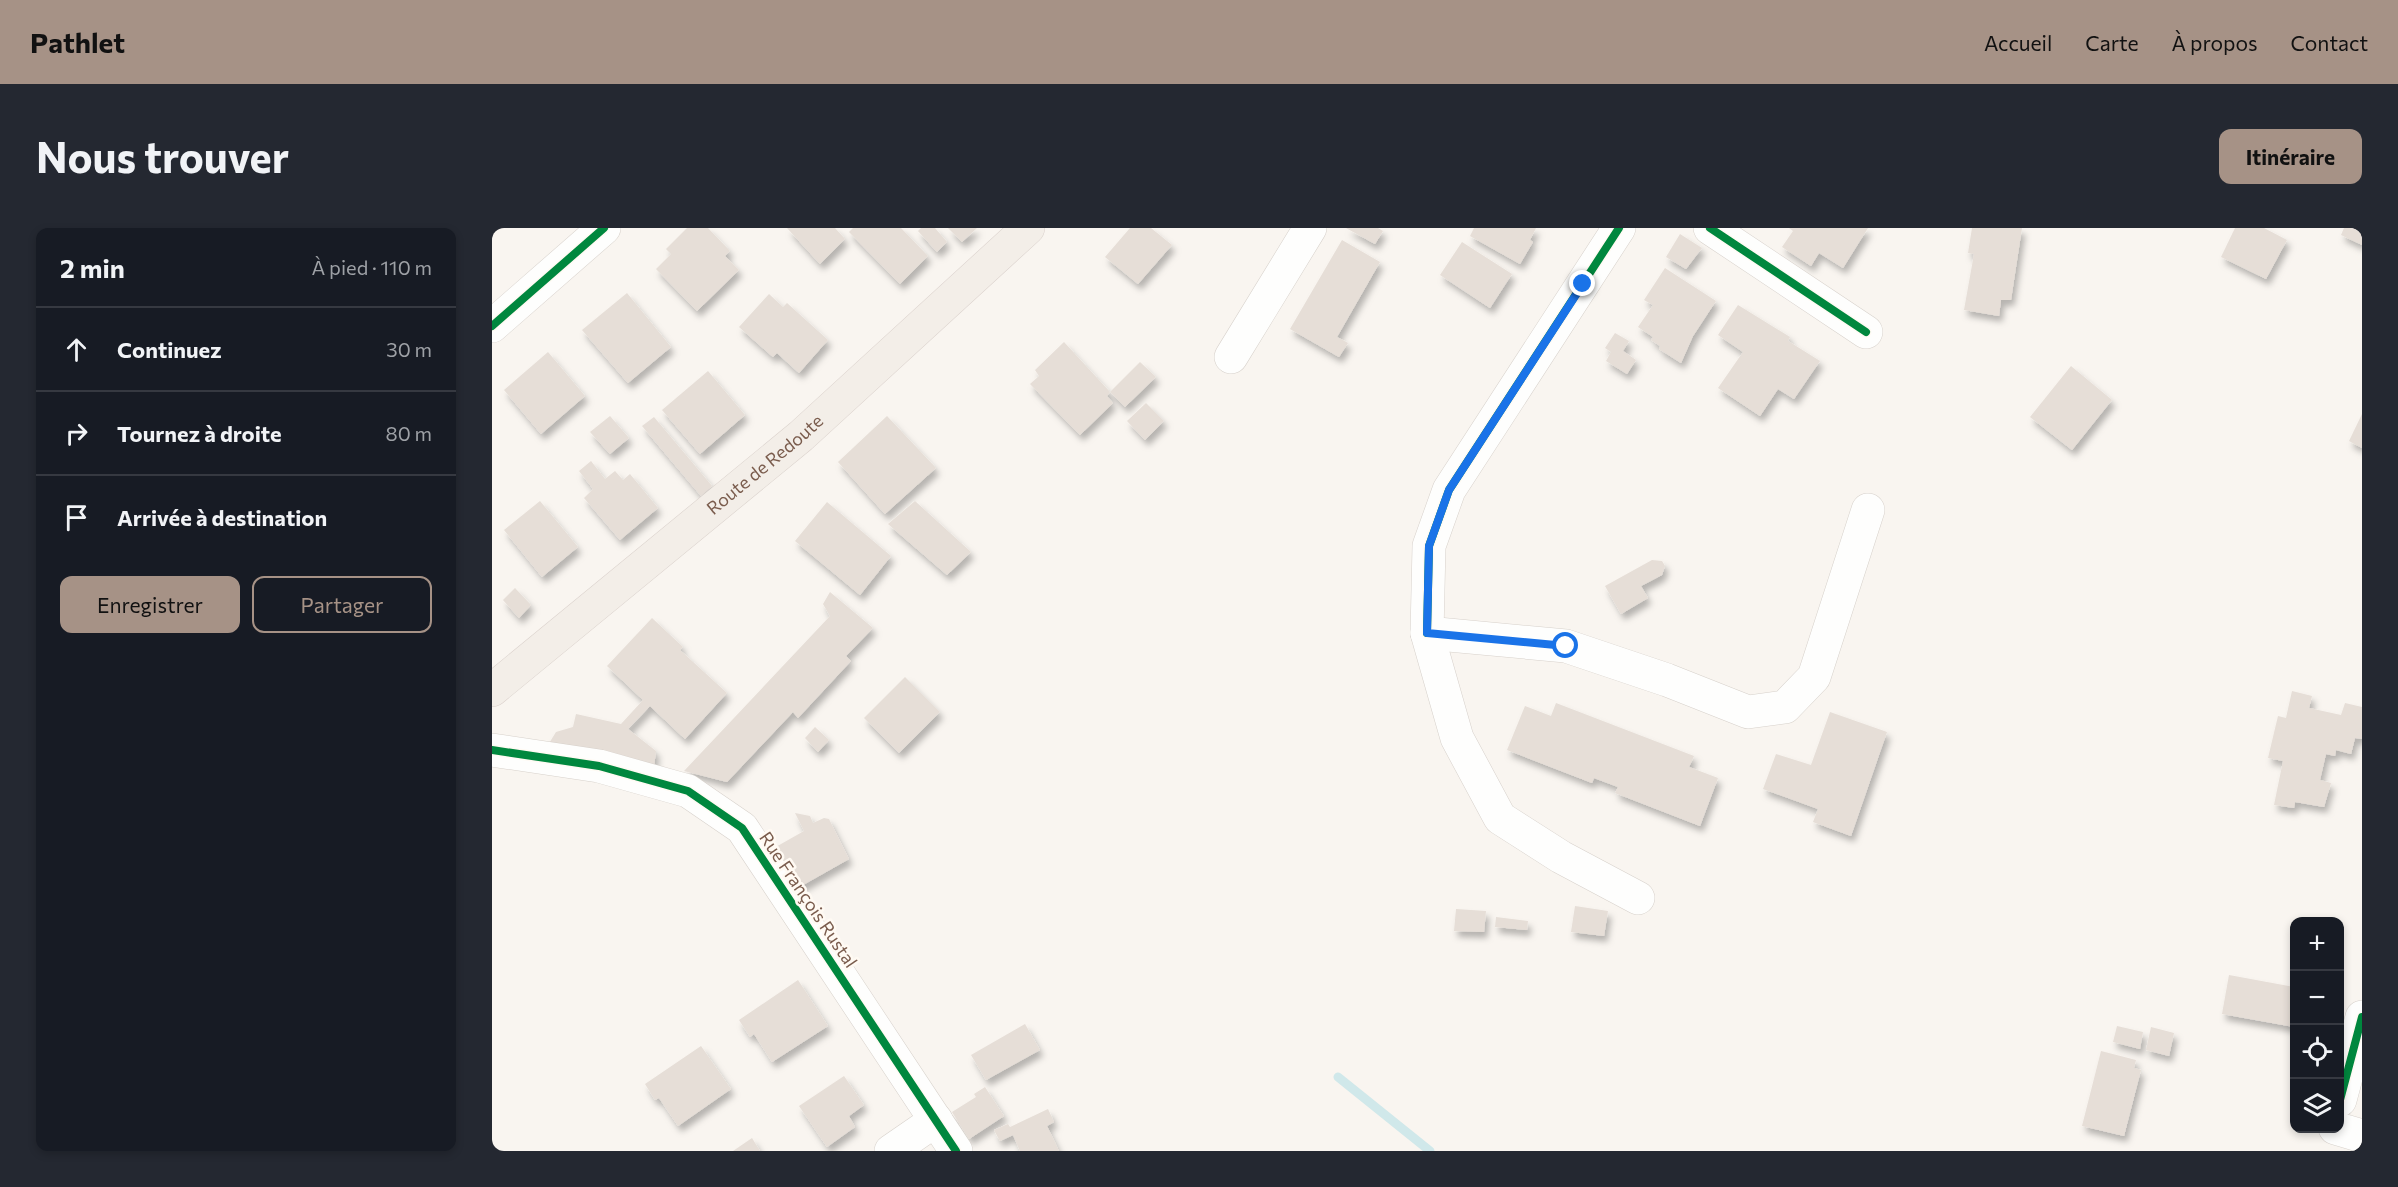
<!DOCTYPE html>
<html lang="fr">
<meta charset="utf-8">
<style>
:root{--surface:#171b24;--page:#242831;--text:#f1f3f6;--muted:#9ea1a6;--line:#363941;--accent:#a69286}
body{margin:0;font-family:Commissioner,sans-serif;background:var(--page);color:var(--text)}
.controls{position:absolute;right:18px;bottom:18px;display:grid;overflow:hidden;border-radius:12px;box-shadow:0 3px 9px #0003}
.controls button{width:54px;height:54px;display:grid;place-items:center;padding:0;border:0;border-bottom:2px solid var(--line);background:var(--surface);color:var(--text);font:30px sans-serif}
.stop{position:absolute;width:18px;height:18px;margin:-14px;border:4px solid #1a73e8;border-radius:50%;background:#fff}
.stop.end{background:#1a73e8;border-color:#fff;box-shadow:0 2px 6px #0008}
.list{margin:0;padding:0;list-style:none}
h2{display:flex;justify-content:space-between;align-items:center;height:78px;margin:0;padding:0 24px;font-size:26px}
h2 small{font-size:20px;font-weight:400;color:var(--muted)}
.list li{display:grid;grid-template-columns:39px 1fr auto;gap:18px;align-items:center;box-sizing:border-box;height:84px;padding:0 24px;border-top:2px solid var(--line)}
.list b{display:block;font-size:22px;white-space:nowrap}
.list em{font-size:20px;font-style:normal;color:var(--muted)}
.actions{display:flex;gap:12px;padding:18px 24px}
.actions a{flex:1;padding:14px 0;border:2px solid var(--accent);border-radius:12px;text-align:center;font-size:21px;color:var(--accent)}
.actions .main{background:var(--accent);color:#111}
.icon{flex:none;width:33px;height:33px;fill:none;stroke:currentColor;stroke-width:2;stroke-linecap:round;stroke-linejoin:round}
.map{position:relative;flex:none;width:1870px;height:923px;overflow:hidden;border-radius:12px}
header{display:flex;align-items:center;gap:36px;box-sizing:border-box;height:84px;padding:0 30px;background:var(--accent);color:#111}
header strong{font-size:28px}
nav{display:flex;gap:33px;margin-inline-start:auto;font-size:21px}
.intro{display:flex;align-items:center;justify-content:space-between;box-sizing:border-box;height:144px;padding:0 36px}
h1{margin:0;font-size:42px}
.button{padding:15px 27px;border-radius:12px;background:var(--accent);color:#111;font-size:21px;font-weight:700}
main{display:flex;gap:36px;padding:0 36px}
aside{flex:1;background:var(--surface);border-radius:12px;box-shadow:0 3px 9px #0003}
.map>svg:first-child{display:block}
.lines{fill:none;stroke-linecap:round;stroke-linejoin:round}
.stream{stroke:#d0e8ea;stroke-width:9}
.building{fill:#e6ded7;filter:url(#shadow)}
.minor-casing{stroke:#d7d1cb;stroke-width:34}
.major-casing{stroke:#dad1cc;stroke-width:34}
.minor{stroke:#fefefd;stroke-width:33}
.major{stroke:#f3eee8;stroke-width:33}
.cycleway-casing{stroke:#fffaf3;stroke-width:11}
.cycleway{stroke:#00873e;stroke-width:8}
.route{stroke:#1a73e8;stroke-width:8}
.labels{text-anchor:middle;stroke-width:5;stroke-linejoin:round;paint-order:stroke}
.street-label{font-size:18px;fill:#7a5c4d;stroke:#fffaf3}
</style>
<header>
<strong>Pathlet</strong>
<nav><a>Accueil</a><a>Carte</a><a>À propos</a><a>Contact</a></nav>
</header>
<div class="intro"><h1>Nous trouver</h1><a class="button">Itinéraire</a></div>
<main>
<aside>
<h2>2 min<small>À pied · 110 m</small></h2>
<ul class="list">
<li><svg class="icon" aria-label="ahead" viewBox="0 0 24 24"><path d="M12 20V5M6 11l6-6 6 6"/></svg><div><b>Continuez</b></div><em>30 m</em></li>
<li><svg class="icon" aria-label="right" viewBox="0 0 24 24"><path d="M7 20v-9h11M14 6l5 5-5 5"/></svg><div><b>Tournez à droite</b></div><em>80 m</em></li>
<li><svg class="icon" aria-label="arrive" viewBox="0 0 24 24"><path d="M6 21V4h12l-3 4 3 4H6"/></svg><div><b>Arrivée à destination</b></div></li>
</ul>
<div class="actions"><a class="main">Enregistrer</a><a>Partager</a></div>
</aside>
<div class="map">
<svg width="1870" height="923" viewBox="0 0 1870 923">
<defs>
<filter id="shadow"><feDropShadow dx="3.5" dy="6" stdDeviation="3" flood-color="#0004"/></filter>
</defs>
<rect width="100%" height="100%" fill="#f9f5f0"/>
<g class="lines">
<path class="stream" d="M 846,849 L 938,923"/>
</g>
<g class="building">
<path d="M 195,0 L 216,0 L 238,23 L 233,28 L 247,42 L 205,83 L 164,41 L 179,26 L 174,21 Z"/>
<path d="M 295,0 L 343,0 L 353,11 L 328,36 Z"/>
<path d="M 361,0 L 409,0 L 436,28 L 408,56 L 357,4 Z"/>
<path d="M 429,0 L 443,0 L 455,14 L 445,24 L 426,3 Z"/>
<path d="M 456,0 L 485,0 L 470,14 Z"/>
<path d="M 638,0 L 659,0 L 680,17 L 646,56 L 613,29 Z"/>
<path d="M 854,0 L 886,0 L 891,3 L 883,16 Z"/>
<path d="M 982,0 L 1044,0 L 1038,12 L 1041,14 L 1028,36 L 978,8 Z"/>
<path d="M 1297,0 L 1376,0 L 1351,40 L 1327,25 L 1319,38 L 1290,19 L 1301,3 Z"/>
<path d="M 1480,0 L 1530,0 L 1519,72 L 1509,72 L 1507,88 L 1472,82 L 1482,26 L 1476,25 Z"/>
<path d="M 1743,0 L 1772,0 L 1795,12 L 1774,51 L 1729,29 Z"/>
<path d="M 1852,0 L 1870,0 L 1870,17 L 1849,7 Z"/>
<path d="M 1188,6 L 1210,20 L 1194,41 L 1174,29 Z"/>
<path d="M 850,12 L 888,34 L 845,109 L 856,115 L 847,129 L 798,101 Z"/>
<path d="M 970,14 L 1020,46 L 998,80 L 948,47 Z"/>
<path d="M 1173,40 L 1224,73 L 1201,108 L 1189,135 L 1167,121 L 1168,118 L 1159,112 L 1161,109 L 1146,99 L 1161,77 L 1152,72 Z"/>
<path d="M 135,65 L 179,119 L 136,155 L 90,102 Z"/>
<path d="M 277,66 L 291,79 L 295,75 L 336,112 L 307,145 L 285,125 L 281,129 L 247,99 Z"/>
<path d="M 1246,77 L 1298,109 L 1296,113 L 1328,133 L 1302,171 L 1286,161 L 1268,188 L 1226,160 L 1251,124 L 1226,107 Z"/>
<path d="M 1123,105 L 1137,113 L 1131,123 L 1144,132 L 1135,146 L 1114,133 L 1119,124 L 1113,120 Z"/>
<path d="M 572,114 L 618,164 L 648,134 L 664,149 L 633,179 L 618,164 L 615,168 L 621,175 L 588,207 L 538,156 L 547,148 L 543,142 Z"/>
<path d="M 56,124 L 93,168 L 49,206 L 12,162 Z"/>
<path d="M 1579,138 L 1620,172 L 1580,222 L 1538,189 Z"/>
<path d="M 216,143 L 253,187 L 208,226 L 170,182 Z"/>
<path d="M 654,175 L 672,193 L 653,212 L 635,193 Z"/>
<path d="M 1870,186 L 1870,220 L 1857,213 Z"/>
<path d="M 118,188 L 137,210 L 118,226 L 98,204 Z"/>
<path d="M 395,188 L 444,240 L 393,286 L 346,234 Z"/>
<path d="M 162,189 L 220,258 L 209,268 L 150,198 Z"/>
<path d="M 99,233 L 113,251 L 123,243 L 131,252 L 138,246 L 166,280 L 128,312 L 92,270 L 101,261 L 87,243 Z"/>
<path d="M 48,273 L 86,319 L 50,349 L 12,302 Z"/>
<path d="M 423,273 L 479,324 L 455,347 L 396,296 Z"/>
<path d="M 335,274 L 399,328 L 368,367 L 303,313 Z"/>
<path d="M 1160,332 L 1170,333 L 1173,338 L 1170,347 L 1149,358 L 1156,370 L 1129,386 L 1113,358 Z"/>
<path d="M 23,360 L 39,377 L 27,390 L 11,372 Z"/>
<path d="M 338,364 L 381,400 L 354,428 L 359,433 L 306,490 L 301,484 L 235,554 L 192,543 L 338,388 L 331,376 Z"/>
<path d="M 160,390 L 191,419 L 188,422 L 235,465 L 193,511 L 158,478 L 136,501 L 164,523 L 162,539 L 56,517 L 64,504 L 81,499 L 84,486 L 129,496 L 151,472 L 115,438 Z"/>
<path d="M 413,449 L 448,484 L 407,525 L 372,490 Z"/>
<path d="M 1800,463 L 1820,468 L 1817,480 L 1849,487 L 1853,475 L 1870,479 L 1870,511 L 1863,510 L 1859,526 L 1844,522 L 1843,528 L 1834,526 L 1828,552 L 1839,555 L 1832,579 L 1803,574 L 1802,580 L 1782,577 L 1791,533 L 1776,530 L 1786,488 L 1794,490 Z"/>
<path d="M 1064,475 L 1202,528 L 1197,539 L 1226,550 L 1208,598 L 1123,565 L 1126,559 L 1102,550 L 1100,555 L 1015,522 L 1033,478 L 1059,488 Z"/>
<path d="M 1338,484 L 1395,504 L 1359,608 L 1321,594 L 1326,581 L 1271,561 L 1284,526 L 1319,537 Z"/>
<path d="M 323,499 L 337,512 L 326,524 L 313,510 Z"/>
<path d="M 303,585 L 318,588 L 321,595 L 332,590 L 337,591 L 357,631 L 304,661 L 282,620 L 312,603 Z"/>
<path d="M 1083,678 L 1116,683 L 1112,708 L 1079,704 Z"/>
<path d="M 964,681 L 994,683 L 992,704 L 962,703 Z"/>
<path d="M 1004,689 L 1036,693 L 1035,702 L 1003,699 Z"/>
<path d="M 1737,747 L 1802,759 L 1802,799 L 1730,786 Z"/>
<path d="M 306,752 L 336,798 L 280,834 L 262,806 L 258,809 L 247,792 Z"/>
<path d="M 533,796 L 548,822 L 494,852 L 479,827 Z"/>
<path d="M 1625,798 L 1651,804 L 1648,821 L 1621,814 Z"/>
<path d="M 1659,799 L 1682,805 L 1677,828 L 1654,822 Z"/>
<path d="M 209,818 L 239,861 L 186,898 L 167,870 L 163,872 L 153,856 Z"/>
<path d="M 1609,823 L 1644,832 L 1642,840 L 1649,842 L 1632,908 L 1590,898 Z"/>
<path d="M 352,848 L 372,877 L 357,888 L 363,899 L 335,919 L 307,878 Z"/>
<path d="M 493,859 L 512,888 L 477,911 L 460,884 L 484,869 L 482,866 Z"/>
<path d="M 556,881 L 562,894 L 555,898 L 567,923 L 528,923 L 521,907 L 508,913 L 502,902 L 516,896 L 518,899 Z"/>
<path d="M 260,910 L 268,923 L 241,923 Z"/>
</g>
<g class="lines">
<defs>
<g id="minor">
<path d="M 1127,0 L 957,262 L 937,318 L 935,405 L 965,510 L 1008,590 L 1069,629 L 1146,670"/>
<path d="M 1218,0 L 1374,104"/>
<path d="M 0,98 L 112,0"/>
<path d="M 739,129 L 818,0"/>
<path d="M 935,405 L 1074,418 L 1175,452 L 1256,484 L 1293,479 L 1322,449 L 1376,282"/>
<path d="M 0,522 L 107,538 L 196,563 L 250,600 L 464,923"/>
<path d="M 1848,872 L 1870,789"/>
<path d="M 1843,900 L 1870,908"/>
<path d="M 399,923 L 444,892"/>
</g>
<g id="major">
<path id="s1" d="M 0,462 L 309,208 L 536,0"/>
</g>
</defs>
<use href="#minor" class="minor-casing"/>
<use href="#major" class="major-casing"/>
<use href="#minor" class="minor"/>
<use href="#major" class="major"/>
<defs>
<g id="cycleway">
<path d="M 1218,0 L 1374,104"/>
<path d="M 0,98 L 112,0"/>
<path d="M 935,405 L 937,318 L 957,262 L 1127,0"/>
<path d="M 0,522 L 107,538 L 196,563 L 250,600 L 464,923"/>
<path d="M 1848,872 L 1870,789"/>
</g>
</defs>
<use href="#cycleway" class="cycleway-casing"/>
<use href="#cycleway" class="cycleway"/>
</g>
<g class="lines">
<path class="route" d="M 1074,418 L 935,405 L 937,318 L 957,262 L 1091,56"/>
</g>
<g class="labels">
<g class="street-label">
<text dy="6" stroke="none"><textPath href="#s1" startOffset="354">Route de Redoute</textPath></text>
<text transform="translate(316 672) rotate(56)" y="6">Rue François Rustal</text>
</g>
</g>
</svg>
<div class="controls">
<button>+</button>
<button>−</button>
<button><svg class="icon" aria-label="locate" viewBox="0 0 24 24"><circle cx="12" cy="12" r="6"/><path d="M12 2v4M12 18v4M2 12h4M18 12h4"/></svg></button>
<button><svg class="icon" aria-label="layers" viewBox="0 0 24 24"><path d="M12 4l9 5-9 5-9-5zM3 14l9 5 9-5"/></svg></button>
</div>
<div class="stop" style="left:1074px;top:418px"></div>
<div class="stop end" style="left:1091px;top:56px"></div>
</div>
</main>
